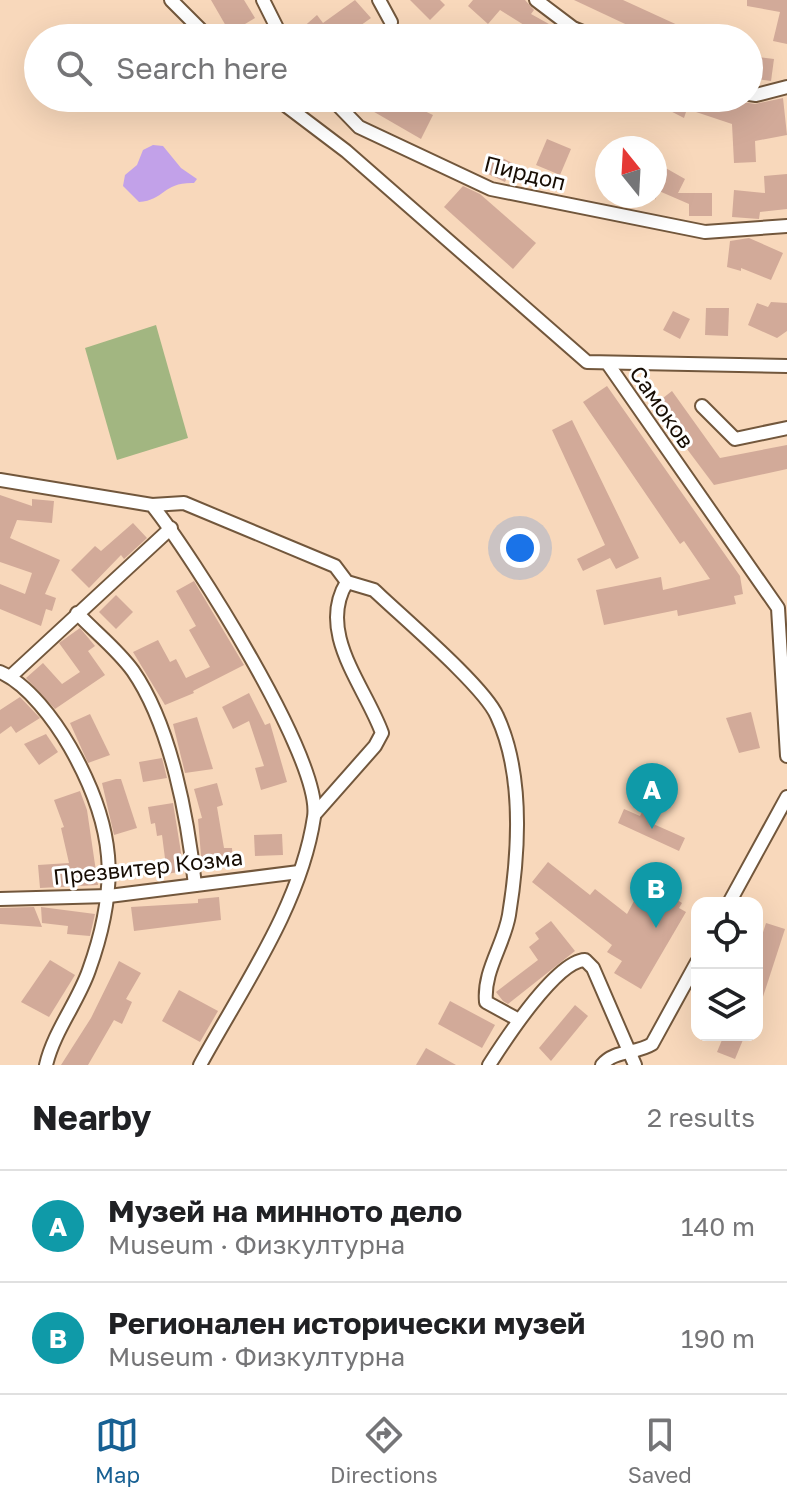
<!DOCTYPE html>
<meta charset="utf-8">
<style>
:root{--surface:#fff;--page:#f6f6f6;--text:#202124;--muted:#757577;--line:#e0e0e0;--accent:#176093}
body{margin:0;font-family:"Golos Text",sans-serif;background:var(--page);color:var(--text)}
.controls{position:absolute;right:24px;bottom:24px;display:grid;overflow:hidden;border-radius:16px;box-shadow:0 8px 32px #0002}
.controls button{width:72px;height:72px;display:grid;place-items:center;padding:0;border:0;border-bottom:2px solid var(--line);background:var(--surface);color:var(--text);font:40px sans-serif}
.compass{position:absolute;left:595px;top:136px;width:72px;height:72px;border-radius:50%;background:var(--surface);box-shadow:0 8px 32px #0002;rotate:342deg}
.you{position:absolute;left:520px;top:548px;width:28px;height:28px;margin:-20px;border:6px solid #fff;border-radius:50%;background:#1a73e8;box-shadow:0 0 0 12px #1a73e833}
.badge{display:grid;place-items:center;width:52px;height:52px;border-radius:50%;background:var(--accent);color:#fff;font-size:26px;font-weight:700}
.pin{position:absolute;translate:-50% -66px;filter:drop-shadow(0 2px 4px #0008)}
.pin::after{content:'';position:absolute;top:42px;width:28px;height:24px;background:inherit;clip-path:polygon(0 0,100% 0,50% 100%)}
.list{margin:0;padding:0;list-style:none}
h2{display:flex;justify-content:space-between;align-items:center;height:104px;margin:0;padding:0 32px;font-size:34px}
h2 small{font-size:26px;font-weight:400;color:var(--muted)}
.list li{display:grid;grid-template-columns:52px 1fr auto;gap:24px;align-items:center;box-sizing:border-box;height:112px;padding:0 32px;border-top:2px solid var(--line)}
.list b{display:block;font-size:30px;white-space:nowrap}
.list p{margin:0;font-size:26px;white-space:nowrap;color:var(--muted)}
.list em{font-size:26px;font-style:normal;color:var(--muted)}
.icon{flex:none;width:44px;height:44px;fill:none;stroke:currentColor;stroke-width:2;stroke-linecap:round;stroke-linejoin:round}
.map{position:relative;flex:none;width:787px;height:1065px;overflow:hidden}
.search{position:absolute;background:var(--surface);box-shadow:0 8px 32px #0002;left:24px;right:24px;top:24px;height:88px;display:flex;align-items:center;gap:20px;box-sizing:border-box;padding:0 28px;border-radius:44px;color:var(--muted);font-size:30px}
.sheet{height:328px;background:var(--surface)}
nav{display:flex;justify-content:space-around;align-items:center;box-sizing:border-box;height:112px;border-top:2px solid var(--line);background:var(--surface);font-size:22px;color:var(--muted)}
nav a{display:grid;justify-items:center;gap:4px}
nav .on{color:var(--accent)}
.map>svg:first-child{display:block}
.green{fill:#a2b681}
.water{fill:#c2a1e9}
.building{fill:#d2aa99}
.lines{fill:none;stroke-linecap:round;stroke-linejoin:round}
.street-casing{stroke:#72573c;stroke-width:16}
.street{stroke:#fff;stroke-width:12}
.labels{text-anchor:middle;stroke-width:6;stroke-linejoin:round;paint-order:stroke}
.street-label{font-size:22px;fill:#170d04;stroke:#fff}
</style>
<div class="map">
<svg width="787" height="1065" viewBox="0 0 787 1065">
<rect width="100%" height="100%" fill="#f8d8bb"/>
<path class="green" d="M 156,325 L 188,438 L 117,460 L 85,348 Z"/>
<path class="water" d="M 153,145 L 163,146 L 181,168 L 197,179 L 194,183 C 163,182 165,200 139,202 L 123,186 L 125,175 L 137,165 L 143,150 Z"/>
<g class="building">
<path d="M 211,0 L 244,0 L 255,18 L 230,33 Z"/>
<path d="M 355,0 L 371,18 L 343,38 L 291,38 L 317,15 L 323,23 Z"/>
<path d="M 410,0 L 440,0 L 445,5 L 430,20 Z"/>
<path d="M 473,0 L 525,0 L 534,10 L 531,14 L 574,38 L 527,38 L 532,30 L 500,10 L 488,24 L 468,6 Z"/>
<path d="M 574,0 L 623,0 L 682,27 L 677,38 L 655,38 Z"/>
<path d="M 747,0 L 787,0 L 787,44 L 773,41 L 780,12 L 747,6 Z"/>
<path d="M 751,56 L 774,59 L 771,81 L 749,78 Z"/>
<path d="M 350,98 L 397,98 L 433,115 L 421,139 Z"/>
<path d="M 645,98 L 718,98 L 755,104 L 783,98 L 787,135 L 755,141 L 756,162 L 734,163 L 732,124 L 687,109 L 684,118 Z"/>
<path d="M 547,139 L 571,149 L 560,175 L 536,165 Z"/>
<path d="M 495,154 L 514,164 L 505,182 L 486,173 Z"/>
<path d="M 655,162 L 685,179 L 678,193 L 712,193 L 712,216 L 689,216 L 689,204 L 659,191 L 655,200 Z"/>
<path d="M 787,174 L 787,209 L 760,212 L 759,219 L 732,217 L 734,190 L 765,193 L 764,176 Z"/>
<path d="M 463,186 L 480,194 L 536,243 L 513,269 L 444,207 Z"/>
<path d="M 749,238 L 783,253 L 771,280 L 741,268 L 741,271 L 727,267 L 730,241 Z"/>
<path d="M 771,302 L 787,303 L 787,331 L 777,338 L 748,325 L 757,303 L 768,307 Z"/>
<path d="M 706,308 L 729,308 L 728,336 L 705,335 Z"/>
<path d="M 673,311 L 690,319 L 680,339 L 663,330 Z"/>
<path d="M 607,386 L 740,576 L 743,594 L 734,596 L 736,604 L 678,616 L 677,610 L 604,625 L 596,590 L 661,577 L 663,590 L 710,579 L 684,541 L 680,544 L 583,402 Z"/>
<path d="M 672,391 L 720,458 L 787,445 L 787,469 L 714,485 L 654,405 Z"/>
<path d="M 572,420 L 639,558 L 616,569 L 610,558 L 583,571 L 577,559 L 605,545 L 552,430 Z"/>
<path d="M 0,495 L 32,506 L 32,499 L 54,501 L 52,523 L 17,520 L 10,538 L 60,560 L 45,594 L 56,598 L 52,611 L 46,609 L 41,626 L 0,609 L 0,584 L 25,594 L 32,573 L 0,562 Z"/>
<path d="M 133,523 L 147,538 L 124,559 L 121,555 L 89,588 L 71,570 L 95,546 L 101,551 Z"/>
<path d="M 194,581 L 244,665 L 193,691 L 194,693 L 165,705 L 133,652 L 158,640 L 170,662 L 176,659 L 186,678 L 210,667 L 189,630 L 196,626 L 176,591 Z"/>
<path d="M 116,595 L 133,612 L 116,629 L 99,612 Z"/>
<path d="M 80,628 L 95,646 L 88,651 L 105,675 L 55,709 L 26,678 L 43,663 L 62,684 L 80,672 L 59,643 Z"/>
<path d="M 249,693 L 265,725 L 270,723 L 287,782 L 261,790 L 255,768 L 264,766 L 249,721 L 233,729 L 222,707 Z"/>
<path d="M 20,697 L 40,718 L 16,733 L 11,726 L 0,734 L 0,710 Z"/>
<path d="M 751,712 L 760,748 L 739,753 L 726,718 Z"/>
<path d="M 90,714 L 110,755 L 88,763 L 70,723 Z"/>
<path d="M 197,717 L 213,769 L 185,773 L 173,724 Z"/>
<path d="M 46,734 L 58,752 L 39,765 L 24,744 Z"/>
<path d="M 162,758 L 167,778 L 143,782 L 139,762 Z"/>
<path d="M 116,779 L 121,779 L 137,828 L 114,835 L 102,783 Z"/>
<path d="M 217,783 L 223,805 L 217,807 L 224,848 L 232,848 L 233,867 L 202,868 L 198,819 L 202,818 L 194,789 Z"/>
<path d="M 80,791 L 87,810 L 98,885 L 40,888 L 38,865 L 69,863 L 61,828 L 64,827 L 54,800 Z"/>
<path d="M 173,803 L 184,871 L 167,874 L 162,835 L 157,836 L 155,823 L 151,824 L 148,807 Z"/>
<path d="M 624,809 L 640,816 L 643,810 L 655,815 L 651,823 L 685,838 L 679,851 L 618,823 Z"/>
<path d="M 282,834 L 283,855 L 255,856 L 254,835 Z"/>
<path d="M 548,862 L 590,895 L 595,889 L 627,914 L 634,901 L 644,907 L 656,887 L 682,903 L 679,908 L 686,912 L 641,989 L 614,973 L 622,961 L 607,952 L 612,945 L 532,882 Z"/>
<path d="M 219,897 L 221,920 L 134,931 L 131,907 L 198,903 L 198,899 Z"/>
<path d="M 34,907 L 42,927 L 0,924 L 0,908 Z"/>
<path d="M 41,907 L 95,914 L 90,936 L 67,934 L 68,926 L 42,923 Z"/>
<path d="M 551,921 L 575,951 L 508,1004 L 503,1001 L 496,992 L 538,960 L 529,947 L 539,939 L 535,933 Z"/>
<path d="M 766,923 L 785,929 L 759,1009 L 757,951 Z"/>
<path d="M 50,960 L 75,975 L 49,1017 L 21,1002 Z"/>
<path d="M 119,961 L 141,973 L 126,999 L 132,1002 L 122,1024 L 114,1020 L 88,1065 L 61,1065 L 91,1018 Z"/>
<path d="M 179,990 L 218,1011 L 200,1042 L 162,1021 Z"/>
<path d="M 450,1001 L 495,1025 L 482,1048 L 438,1024 Z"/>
<path d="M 575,1005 L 588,1016 L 551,1061 L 539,1048 Z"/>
<path d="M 724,1035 L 745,1035 L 735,1059 L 717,1052 Z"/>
<path d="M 426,1048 L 456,1065 L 416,1065 Z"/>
</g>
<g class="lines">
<defs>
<g id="street">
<path d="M 171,0 L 209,38"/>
<path d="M 263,0 L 282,38"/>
<path d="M 379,0 L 391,22"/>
<path d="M 536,0 L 573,28 L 597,38"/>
<path d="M 749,94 L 756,95 L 787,87"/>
<path d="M 276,98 L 346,151 L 587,362 L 787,366"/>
<path d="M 331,98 L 359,127 L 491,189 L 705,232 L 787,226"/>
<path d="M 608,364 L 778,608 L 787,756"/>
<path d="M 702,406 L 735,439 L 787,428"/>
<path d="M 0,480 L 152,505 C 191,554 323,760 314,817 C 301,905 242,988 200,1065"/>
<path d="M 152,505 L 184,503 L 335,566 L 347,582 L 374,590 C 401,616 484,686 497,716 C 524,774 519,853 509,915 C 504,945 483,971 486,1002 L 519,1020"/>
<path d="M 77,613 C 95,632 118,650 133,671 C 171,726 188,819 195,885"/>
<path d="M 0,672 C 28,684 55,721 70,747 C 115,826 120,884 89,970 C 78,1002 54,1031 46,1065"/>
<path d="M 11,676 L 171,528"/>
<path d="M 315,814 L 375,746 L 382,733 C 365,686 316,632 347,582"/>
<path d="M 0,899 L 109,896 L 299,872"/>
<path d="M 729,903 L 787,797"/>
<path d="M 489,1065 C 505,1040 556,961 585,960 L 593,968 L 635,1065"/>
<path d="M 602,1065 C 614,1050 636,1054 652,1044 L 697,962"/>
</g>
</defs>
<use href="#street" class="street-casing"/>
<use href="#street" class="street"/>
</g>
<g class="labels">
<g class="street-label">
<text transform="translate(525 173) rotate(14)" y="8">Пирдоп</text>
<text transform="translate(662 407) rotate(55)" y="8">Самоков</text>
<text transform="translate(148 867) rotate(-6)" y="8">Презвитер Козма</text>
</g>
</g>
</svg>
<div class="controls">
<button><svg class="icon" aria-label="locate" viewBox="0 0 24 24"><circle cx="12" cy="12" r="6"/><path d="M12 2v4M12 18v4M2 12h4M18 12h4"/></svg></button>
<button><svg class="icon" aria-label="layers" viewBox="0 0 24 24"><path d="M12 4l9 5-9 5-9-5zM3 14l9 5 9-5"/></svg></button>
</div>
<svg class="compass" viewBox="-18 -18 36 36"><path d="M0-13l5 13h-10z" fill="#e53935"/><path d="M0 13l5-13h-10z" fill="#757577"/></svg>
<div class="you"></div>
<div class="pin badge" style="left:652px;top:829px;background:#0f9aa8">A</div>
<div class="pin badge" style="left:656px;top:928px;background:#0f9aa8">B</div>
<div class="search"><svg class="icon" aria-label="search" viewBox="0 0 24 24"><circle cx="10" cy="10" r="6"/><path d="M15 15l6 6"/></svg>Search here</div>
</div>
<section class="sheet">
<h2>Nearby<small>2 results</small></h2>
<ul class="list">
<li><span class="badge" style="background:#0f9aa8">A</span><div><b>Музей на минното дело</b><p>Museum · Физкултурна</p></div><em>140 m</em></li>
<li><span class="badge" style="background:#0f9aa8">B</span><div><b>Регионален исторически музей</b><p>Museum · Физкултурна</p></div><em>190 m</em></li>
</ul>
</section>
<nav>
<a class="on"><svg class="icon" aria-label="map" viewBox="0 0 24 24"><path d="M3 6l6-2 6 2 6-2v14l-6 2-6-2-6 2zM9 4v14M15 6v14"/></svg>Map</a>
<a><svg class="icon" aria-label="directions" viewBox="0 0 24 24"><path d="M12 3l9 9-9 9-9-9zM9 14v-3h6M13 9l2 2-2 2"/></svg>Directions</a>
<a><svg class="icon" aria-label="saved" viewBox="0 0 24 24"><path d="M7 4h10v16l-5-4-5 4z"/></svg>Saved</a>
</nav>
